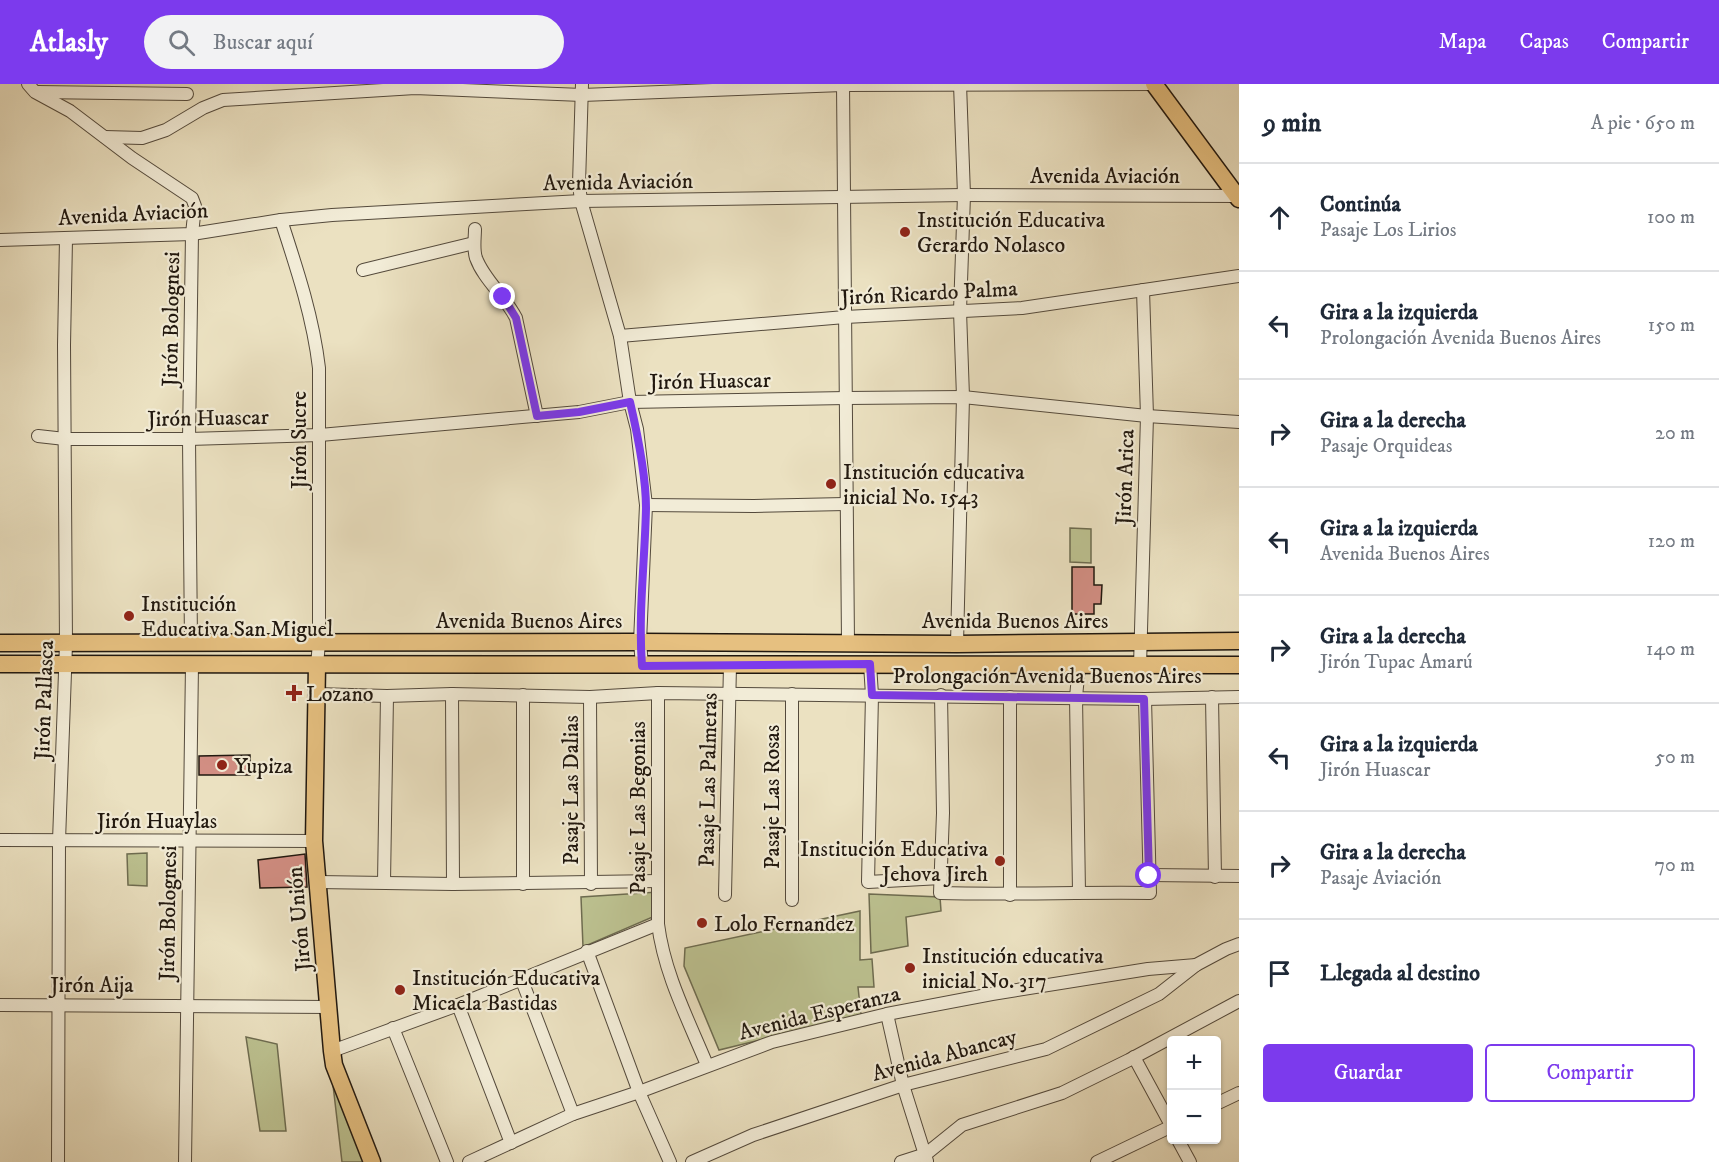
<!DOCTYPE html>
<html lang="es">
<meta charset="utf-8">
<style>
:root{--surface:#fff;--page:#f2f2f3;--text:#1f2937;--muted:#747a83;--line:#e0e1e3;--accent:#7c3aed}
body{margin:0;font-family:"IM FELL DW Pica",serif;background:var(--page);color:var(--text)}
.controls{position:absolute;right:18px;bottom:18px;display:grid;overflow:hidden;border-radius:6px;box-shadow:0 2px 4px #0004}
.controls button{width:54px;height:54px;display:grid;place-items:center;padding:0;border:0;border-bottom:2px solid var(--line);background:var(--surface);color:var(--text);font:30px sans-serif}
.stop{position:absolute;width:18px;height:18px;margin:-14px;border:4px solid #7c3aed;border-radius:50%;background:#fff}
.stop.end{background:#7c3aed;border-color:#fff;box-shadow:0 2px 6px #0008}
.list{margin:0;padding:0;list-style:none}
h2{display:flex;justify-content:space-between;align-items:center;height:78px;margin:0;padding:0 24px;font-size:26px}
h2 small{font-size:20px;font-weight:400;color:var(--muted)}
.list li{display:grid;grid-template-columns:39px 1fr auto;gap:18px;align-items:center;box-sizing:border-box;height:108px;padding:0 24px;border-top:2px solid var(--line)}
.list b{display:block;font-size:22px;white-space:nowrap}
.list p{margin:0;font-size:20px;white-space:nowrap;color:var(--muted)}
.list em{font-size:20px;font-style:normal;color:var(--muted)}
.actions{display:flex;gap:12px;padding:18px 24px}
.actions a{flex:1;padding:14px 0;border:2px solid var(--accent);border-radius:6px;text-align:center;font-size:21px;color:var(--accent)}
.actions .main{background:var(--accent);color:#fff}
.icon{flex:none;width:33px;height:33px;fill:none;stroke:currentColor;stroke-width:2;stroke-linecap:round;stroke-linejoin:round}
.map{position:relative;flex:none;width:1239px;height:1078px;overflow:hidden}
header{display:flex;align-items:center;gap:36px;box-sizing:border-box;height:84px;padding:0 30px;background:var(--accent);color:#fff}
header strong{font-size:28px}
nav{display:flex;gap:33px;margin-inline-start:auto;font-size:21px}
.search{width:420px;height:54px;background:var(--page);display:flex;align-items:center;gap:15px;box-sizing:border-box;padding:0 21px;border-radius:33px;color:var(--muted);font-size:22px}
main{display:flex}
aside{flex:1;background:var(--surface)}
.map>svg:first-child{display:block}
.green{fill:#bcc190;stroke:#6e6c50;stroke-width:1.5}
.building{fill:#d28e83;stroke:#21180f;stroke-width:1.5}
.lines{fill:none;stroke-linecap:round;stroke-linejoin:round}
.minor-casing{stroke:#544a3c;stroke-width:14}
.major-casing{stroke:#21180f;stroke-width:19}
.minor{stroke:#f2ecd7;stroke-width:12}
.major{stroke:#e6c080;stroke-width:16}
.route{stroke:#7c3aed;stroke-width:8}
.poi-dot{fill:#8f2418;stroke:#f2ecd7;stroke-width:2}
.labels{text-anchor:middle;stroke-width:4.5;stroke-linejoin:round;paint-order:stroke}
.street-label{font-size:22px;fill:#21180f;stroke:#f2ecd7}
.poi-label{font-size:22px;fill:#21180f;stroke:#f2ecd7;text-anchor:start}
</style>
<header>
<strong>Atlasly</strong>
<div class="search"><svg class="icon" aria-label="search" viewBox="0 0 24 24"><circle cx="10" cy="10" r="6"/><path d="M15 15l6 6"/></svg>Buscar aquí</div>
<nav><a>Mapa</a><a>Capas</a><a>Compartir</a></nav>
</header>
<main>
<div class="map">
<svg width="1239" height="1078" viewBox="0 0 1239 1078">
<rect width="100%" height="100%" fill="#ebe1c1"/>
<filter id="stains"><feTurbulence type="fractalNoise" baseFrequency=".00333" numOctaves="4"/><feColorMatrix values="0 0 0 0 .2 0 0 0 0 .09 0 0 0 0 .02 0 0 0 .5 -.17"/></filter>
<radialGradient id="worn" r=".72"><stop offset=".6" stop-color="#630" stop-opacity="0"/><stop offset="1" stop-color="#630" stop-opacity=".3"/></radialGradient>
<g class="green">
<path d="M 1070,444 L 1091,445 L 1091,479 L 1070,478 Z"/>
<path d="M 147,769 L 147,802 L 128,801 L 127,770 Z"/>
<path d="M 658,808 L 655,832 L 583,863 L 581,813 Z"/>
<path d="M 869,810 L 940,813 L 941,827 L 906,833 L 908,862 L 871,869 Z"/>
<path d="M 860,827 L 860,876 L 872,875 L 874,903 L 858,903 L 861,931 L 719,966 L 684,882 L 685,864 Z"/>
<path d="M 246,953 L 277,960 L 286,1047 L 260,1047 Z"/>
<path d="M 338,1000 L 367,1078 L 342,1078 L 333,1001 Z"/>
</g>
<g class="building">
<path d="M 1072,483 L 1094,483 L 1094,501 L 1102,501 L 1101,520 L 1094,520 L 1094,530 L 1072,530 Z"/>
<path d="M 250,671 L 250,691 L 199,691 L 199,672 Z"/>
<path d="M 305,770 L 307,803 L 260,804 L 258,776 Z"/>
</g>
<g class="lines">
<defs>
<g id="minor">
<path d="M 28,0 L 35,8 L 70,27 L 132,74 L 192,114 L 195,122 L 192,150 L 189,355 L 191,558"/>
<path d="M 582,0 L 579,100 L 581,117 L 620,252 L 630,318 L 637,345 L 646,421 L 640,558 L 642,581"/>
<path d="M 843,0 L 848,558"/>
<path d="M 38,8 L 187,10"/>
<path d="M 105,53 L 142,54 L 166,46 L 203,24 L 223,16 L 415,4 L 582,11 L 843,1 L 1154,0"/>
<path d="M 281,136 C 297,185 313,233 319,284 L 319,559 L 317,581"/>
<path d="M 475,145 C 475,154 473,165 476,174 C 484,196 505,212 516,234 L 537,332"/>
<path d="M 0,156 L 192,150 L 281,136 L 332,131 L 581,117 L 964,111 L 1239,112"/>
<path d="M 363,186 L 474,159"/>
<path d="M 620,252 L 845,233 L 1022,224 L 1239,192"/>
<path d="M 38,352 L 65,355 L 189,355 L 320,351 L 579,328 L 630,318 L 846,314 L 963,313 L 1147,332 L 1239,338"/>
<path d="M 646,421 L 754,422 L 845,420"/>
<path d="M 957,560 L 963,313 L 960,227 L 964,111 L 960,0"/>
<path d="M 870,580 L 872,611 L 868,798 L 941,794"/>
<path d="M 1079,582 L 1076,613 L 1079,808"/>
<path d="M 1140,582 L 1147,332 L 1143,206"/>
<path d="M 658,609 L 658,840 C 664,889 688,935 707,981"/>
<path d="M 316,610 L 387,612 L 452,610 L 590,613 L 658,609 L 1145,615 L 1239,613"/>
<path d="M 452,610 L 453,800"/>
<path d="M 941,611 L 943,729 L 940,809 C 1010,811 1080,808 1150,809 L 1145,615"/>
<path d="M 590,613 L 591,800"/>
<path d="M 1212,613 L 1215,793"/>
<path d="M 0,756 L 314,757"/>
<path d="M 1149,791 L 1239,792"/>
<path d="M 318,798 L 453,800 L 658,797"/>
<path d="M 384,798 L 387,612"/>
<path d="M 523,800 L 523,611"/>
<path d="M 725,811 L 730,581"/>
<path d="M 1010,811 L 1010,613"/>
<path d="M 792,816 L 792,610"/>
<path d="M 587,867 L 639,1008 L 670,1078"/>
<path d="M 521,894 L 573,1030"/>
<path d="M 0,921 L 328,923"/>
<path d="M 458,921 L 511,1059"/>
<path d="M 887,930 L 903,1001 L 927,1077"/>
<path d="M 393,944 L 447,1078"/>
<path d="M 332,967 L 458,921 L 658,840"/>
<path d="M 1134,973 L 1172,1043"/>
<path d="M 1216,1020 L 1239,1009"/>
<path d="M 1178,1056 L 1190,1078"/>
<path d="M 58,1078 L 59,757 L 66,560 L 64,261 L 66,155"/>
<path d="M 185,1078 L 192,581"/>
<path d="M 469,1078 L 573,1030 L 639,1008 L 772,958 L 887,930 L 992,910 L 1148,885 L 1196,881"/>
<path d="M 692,1078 L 753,1051 L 903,1001 L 1046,965 L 1159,910 L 1196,881 L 1226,865 L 1239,860"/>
<path d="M 901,1078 L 926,1070 L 962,1041 L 1062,1009 L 1129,976 L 1239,917"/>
<path d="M 1097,1078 L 1172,1042"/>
</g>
<g id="major">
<path d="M 1154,0 L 1239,115"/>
<path d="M 0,559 L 640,558 L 957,560 L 1239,557"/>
<path d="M 0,580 L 1239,581"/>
<path d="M 317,581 L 314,757 L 332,967 L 334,981 L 372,1078"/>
</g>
</defs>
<use href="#minor" class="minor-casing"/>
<use href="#major" class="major-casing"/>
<use href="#minor" class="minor"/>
<use href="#major" class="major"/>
</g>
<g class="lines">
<path class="route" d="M 503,213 L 516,234 L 537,332 L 579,328 L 630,318 C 637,348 646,393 646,424 C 645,476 638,529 642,582 L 870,580 L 872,611 L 1144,615 L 1149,792"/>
</g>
<g class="poi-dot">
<circle cx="905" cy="148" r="6"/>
<circle cx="831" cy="400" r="6"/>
<circle cx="129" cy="532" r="6"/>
<path d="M291 600h6v6h6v6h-6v6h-6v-6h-6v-6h6z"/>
<circle cx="222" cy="681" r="6"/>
<circle cx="1000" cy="777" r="6"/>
<circle cx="702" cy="839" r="6"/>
<circle cx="910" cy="884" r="6"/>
<circle cx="400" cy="906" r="6"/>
</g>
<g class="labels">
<g class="street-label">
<text x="1105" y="99">Avenida Aviación</text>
<text transform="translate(618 97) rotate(-1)" y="8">Avenida Aviación</text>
<text transform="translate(133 129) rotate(-3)" y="8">Avenida Aviación</text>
<text transform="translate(929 208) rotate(-3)" y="8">Jirón Ricardo Palma</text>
<text transform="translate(170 235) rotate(-89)" y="8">Jirón Bolognesi</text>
<text transform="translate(710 296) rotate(-1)" y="8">Jirón Huascar</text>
<text transform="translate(208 333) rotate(-1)" y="8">Jirón Huascar</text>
<text transform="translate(298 356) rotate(-90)" y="8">Jirón Sucre</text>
<text transform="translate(1124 393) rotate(-88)" y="8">Jirón Arica</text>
<text x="529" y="544">Avenida Buenos Aires</text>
<text x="1015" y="544">Avenida Buenos Aires</text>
<text x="1047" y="599">Prolongación Avenida Buenos Aires</text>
<text transform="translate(43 616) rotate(-88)" y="8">Jirón Pallasca</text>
<text transform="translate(707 696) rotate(-89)" y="8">Pasaje Las Palmeras</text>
<text transform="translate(570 706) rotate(-90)" y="8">Pasaje Las Dalias</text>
<text transform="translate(771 713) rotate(-90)" y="8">Pasaje Las Rosas</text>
<text transform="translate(637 724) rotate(-90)" y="8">Pasaje Las Begonias</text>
<text x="157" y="744">Jirón Huaylas</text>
<text transform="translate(167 829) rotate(-89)" y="8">Jirón Bolognesi</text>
<text transform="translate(298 835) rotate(-95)" y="8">Jirón Unión</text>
<text x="92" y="908">Jirón Aija</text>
<text transform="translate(819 928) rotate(-14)" y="8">Avenida Esperanza</text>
<text transform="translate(944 970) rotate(-15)" y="8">Avenida Abancay</text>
</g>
<g class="poi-label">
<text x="917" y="143">Institución Educativa<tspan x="917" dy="25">Gerardo Nolasco</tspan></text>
<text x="843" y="395">Institución educativa<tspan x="843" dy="25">inicial No. 1543</tspan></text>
<text x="141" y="527">Institución<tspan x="141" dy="25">Educativa San Miguel</tspan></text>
<text x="306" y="617">Lozano</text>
<text x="234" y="689">Yupiza</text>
<text x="988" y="772" text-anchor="end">Institución Educativa<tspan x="988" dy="25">Jehova Jireh</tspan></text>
<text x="714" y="847">Lolo Fernandez</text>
<text x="922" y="879">Institución educativa<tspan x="922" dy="25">inicial No. 317</tspan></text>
<text x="412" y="901">Institución Educativa<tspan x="412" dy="25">Micaela Bastidas</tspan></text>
</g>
</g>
<rect width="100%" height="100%" filter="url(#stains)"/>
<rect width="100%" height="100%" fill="url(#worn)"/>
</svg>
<div class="controls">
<button>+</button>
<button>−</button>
</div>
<div class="stop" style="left:1149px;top:792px"></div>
<div class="stop end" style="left:503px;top:213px"></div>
</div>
<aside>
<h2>9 min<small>A pie · 650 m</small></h2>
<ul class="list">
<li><svg class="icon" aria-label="ahead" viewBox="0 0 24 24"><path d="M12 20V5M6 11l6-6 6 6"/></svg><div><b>Continúa</b><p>Pasaje Los Lirios</p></div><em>100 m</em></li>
<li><svg class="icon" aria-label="left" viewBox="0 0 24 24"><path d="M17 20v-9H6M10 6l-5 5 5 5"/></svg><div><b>Gira a la izquierda</b><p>Prolongación Avenida Buenos Aires</p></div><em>150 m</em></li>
<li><svg class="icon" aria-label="right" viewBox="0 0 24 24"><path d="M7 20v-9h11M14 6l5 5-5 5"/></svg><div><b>Gira a la derecha</b><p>Pasaje Orquideas</p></div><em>20 m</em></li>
<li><svg class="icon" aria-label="left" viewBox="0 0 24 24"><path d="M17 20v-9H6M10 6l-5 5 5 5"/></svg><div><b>Gira a la izquierda</b><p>Avenida Buenos Aires</p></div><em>120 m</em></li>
<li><svg class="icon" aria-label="right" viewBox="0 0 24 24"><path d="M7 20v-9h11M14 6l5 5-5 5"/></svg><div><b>Gira a la derecha</b><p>Jirón Tupac Amarú</p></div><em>140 m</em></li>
<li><svg class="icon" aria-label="left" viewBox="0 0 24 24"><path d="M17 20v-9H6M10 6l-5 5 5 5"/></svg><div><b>Gira a la izquierda</b><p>Jirón Huascar</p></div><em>50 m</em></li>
<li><svg class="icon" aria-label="right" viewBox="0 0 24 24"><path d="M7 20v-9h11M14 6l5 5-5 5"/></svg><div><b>Gira a la derecha</b><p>Pasaje Aviación</p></div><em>70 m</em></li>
<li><svg class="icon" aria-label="arrive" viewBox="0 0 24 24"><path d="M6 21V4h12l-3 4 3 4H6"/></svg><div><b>Llegada al destino</b></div></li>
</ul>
<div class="actions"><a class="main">Guardar</a><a>Compartir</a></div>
</aside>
</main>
